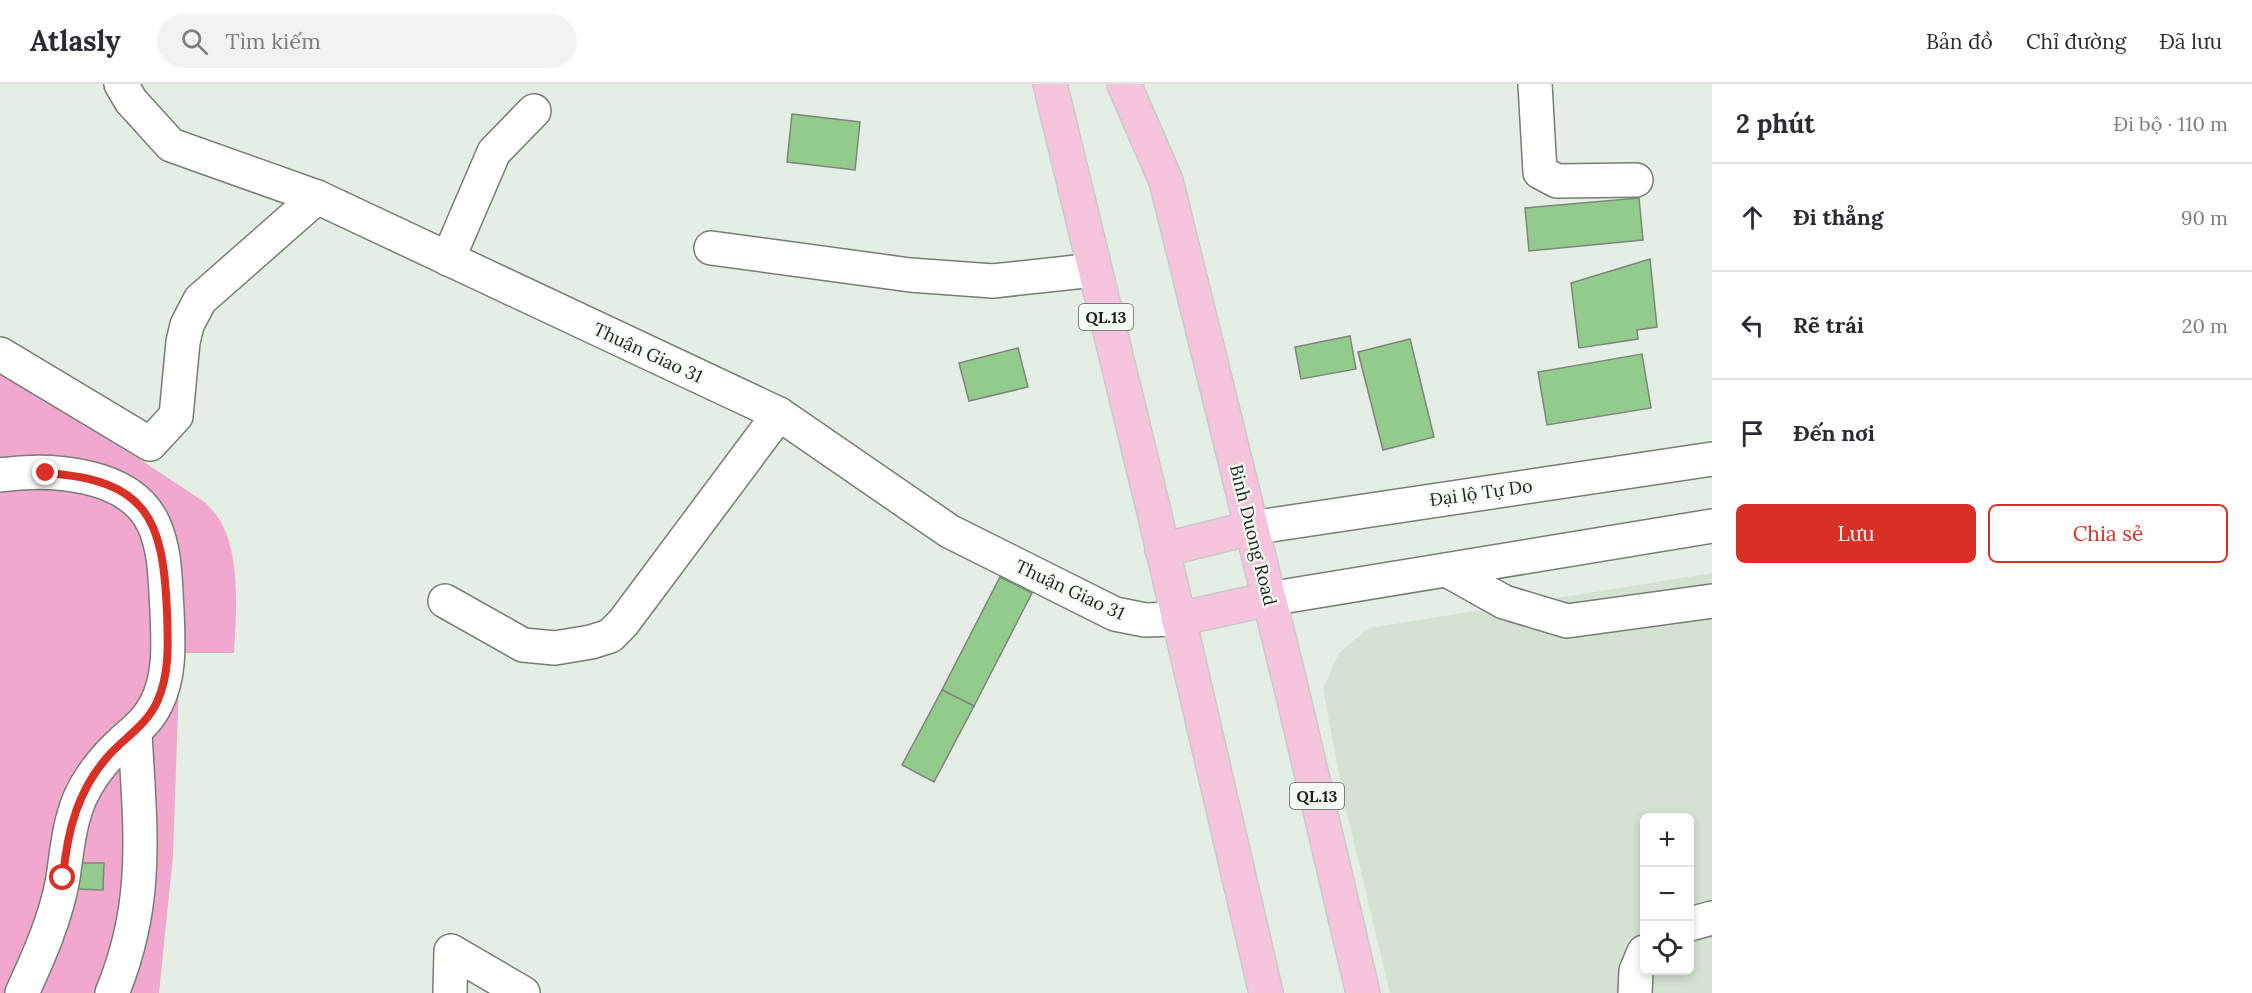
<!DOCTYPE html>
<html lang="vi">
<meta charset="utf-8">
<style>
:root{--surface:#fff;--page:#f2f2f3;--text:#2b2b33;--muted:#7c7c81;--line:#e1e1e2;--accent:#d93025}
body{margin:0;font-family:Lora,serif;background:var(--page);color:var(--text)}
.controls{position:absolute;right:18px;bottom:18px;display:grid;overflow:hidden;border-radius:9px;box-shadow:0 3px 9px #0003}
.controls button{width:54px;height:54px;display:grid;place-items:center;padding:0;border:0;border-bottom:2px solid var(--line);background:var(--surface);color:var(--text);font:30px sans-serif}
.stop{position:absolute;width:18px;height:18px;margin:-14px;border:4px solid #d93025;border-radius:50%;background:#fff}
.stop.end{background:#d93025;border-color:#fff;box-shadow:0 2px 6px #0008}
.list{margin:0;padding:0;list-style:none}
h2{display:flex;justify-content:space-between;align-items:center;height:78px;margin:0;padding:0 24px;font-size:26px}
h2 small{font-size:20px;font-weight:400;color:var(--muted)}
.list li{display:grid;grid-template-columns:39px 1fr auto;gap:18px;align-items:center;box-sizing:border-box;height:108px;padding:0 24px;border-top:2px solid var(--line)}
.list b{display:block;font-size:22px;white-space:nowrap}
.list em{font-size:20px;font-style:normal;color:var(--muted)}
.actions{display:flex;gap:12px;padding:18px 24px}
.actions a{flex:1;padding:14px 0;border:2px solid var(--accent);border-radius:9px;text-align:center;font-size:21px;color:var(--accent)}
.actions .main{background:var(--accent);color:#fff}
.icon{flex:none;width:33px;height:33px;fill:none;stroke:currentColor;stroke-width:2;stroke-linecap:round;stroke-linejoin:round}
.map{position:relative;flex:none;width:1712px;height:909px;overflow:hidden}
header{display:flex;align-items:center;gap:36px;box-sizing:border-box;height:84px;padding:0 30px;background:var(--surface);border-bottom:2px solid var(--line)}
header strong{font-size:28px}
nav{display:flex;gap:33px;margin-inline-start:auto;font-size:21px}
.search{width:420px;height:54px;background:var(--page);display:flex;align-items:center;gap:15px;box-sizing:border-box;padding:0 21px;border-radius:33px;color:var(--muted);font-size:22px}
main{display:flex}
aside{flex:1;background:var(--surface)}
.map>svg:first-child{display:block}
.built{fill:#d4e2d2;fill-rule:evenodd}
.green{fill:#f2a8ce}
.building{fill:#92cb8c;stroke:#7d857c;stroke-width:1.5}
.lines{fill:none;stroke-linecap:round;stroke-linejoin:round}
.minor-casing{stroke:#757d74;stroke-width:36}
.highway-casing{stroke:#c9c9c9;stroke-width:36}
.minor{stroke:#fff;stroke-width:33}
.highway{stroke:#f6c5dd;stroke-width:33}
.route{stroke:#d93025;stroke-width:8}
.labels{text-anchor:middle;stroke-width:4.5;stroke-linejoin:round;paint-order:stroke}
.shield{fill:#f3fcf2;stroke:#5d625d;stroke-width:1.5}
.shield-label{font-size:16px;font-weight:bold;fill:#1d201d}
.street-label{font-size:18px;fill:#1d201d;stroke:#f3fcf2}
</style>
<header>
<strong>Atlasly</strong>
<div class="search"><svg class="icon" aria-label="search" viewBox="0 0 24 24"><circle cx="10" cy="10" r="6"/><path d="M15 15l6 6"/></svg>Tìm kiếm</div>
<nav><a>Bản đồ</a><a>Chỉ đường</a><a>Đã lưu</a></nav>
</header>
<main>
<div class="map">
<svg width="1712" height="909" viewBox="0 0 1712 909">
<rect width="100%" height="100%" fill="#e5eee4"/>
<path class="built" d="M 1712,489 L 1712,909 L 1390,909 L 1344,717 L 1323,605 L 1339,569 L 1369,544 ZM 1644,734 L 1690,734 L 1690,886 L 1644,886 Z"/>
<path class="green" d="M 0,283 L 206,419 C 211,425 217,431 221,438 C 241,475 236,529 234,569 L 180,569 L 173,772 L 159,909 L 0,909 Z"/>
<g class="building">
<path d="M 792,30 L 860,38 L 855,86 L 787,78 Z"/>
<path d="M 1639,114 L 1643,156 L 1529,167 L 1525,124 Z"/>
<path d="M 1650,175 L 1657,243 L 1637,246 L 1638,255 L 1579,264 L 1571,199 Z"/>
<path d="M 1350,252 L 1356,285 L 1301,295 L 1295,263 Z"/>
<path d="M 1410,255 L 1434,353 L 1383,366 L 1358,268 Z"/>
<path d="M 1018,264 L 1028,303 L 969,317 L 959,279 Z"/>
<path d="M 1642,270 L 1651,324 L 1547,341 L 1538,288 Z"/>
<path d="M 1000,493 L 1032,509 L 974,622 L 942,606 Z"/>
<path d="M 942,606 L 974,622 L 934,698 L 902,681 Z"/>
<path d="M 76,779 L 104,779 L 103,806 L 76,805 Z"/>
</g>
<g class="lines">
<defs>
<g id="minor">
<path d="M 121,0 L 131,17 L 171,61 L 317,113 L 779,330 L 949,447 L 1115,530 L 1145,536 L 1178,535"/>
<path d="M 1535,0 L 1540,88 L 1557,97 L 1636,96"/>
<path d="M 711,164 L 910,191 L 993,197 L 1094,186"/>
<path d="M 448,175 L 494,68 L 534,27"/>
<path d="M 0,270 L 150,360 L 176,332 L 183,258 L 187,241 L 200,216 L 317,113"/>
<path d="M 0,391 C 49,384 131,388 154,441 C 166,468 165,498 167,526 C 168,557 171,591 156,620 C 148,637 134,647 120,660 C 104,675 89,694 80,714 C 69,740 67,766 63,794 C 56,834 39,872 22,909"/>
<path d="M 1251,444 L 1712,375"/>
<path d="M 1447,486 L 1504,518 L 1567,537 L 1712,517"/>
<path d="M 1269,515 L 1712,442"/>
<path d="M 445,517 L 523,561 L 555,564 L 591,558 L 610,552 L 623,539 L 779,330"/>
<path d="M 1690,840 L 1712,834"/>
<path d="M 112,909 C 150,818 140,744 135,649"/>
<path d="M 450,909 L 451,867 L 523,909"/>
<path d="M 1635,909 L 1636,887 L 1644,868"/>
</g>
<g id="highway">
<path d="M 1050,0 L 1154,428 L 1266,909"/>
<path d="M 1124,0 L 1166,97 L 1291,603 L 1363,909"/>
<path d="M 1162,466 L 1251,444"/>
<path d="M 1178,535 L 1269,515"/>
</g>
</defs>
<use href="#minor" class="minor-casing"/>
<use href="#highway" class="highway-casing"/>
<use href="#minor" class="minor"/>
<use href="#highway" class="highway"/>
</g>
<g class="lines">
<path class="route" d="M 46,389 C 147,396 163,434 167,528 C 168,558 170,590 157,618 C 147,640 127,652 111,669 C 78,704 67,747 63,794"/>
</g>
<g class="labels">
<g class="shield">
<rect x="1079" y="220" width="54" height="26" rx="4.5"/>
<rect x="1290" y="699" width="54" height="26" rx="4.5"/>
</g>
<g class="shield-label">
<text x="1106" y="239">QL.13</text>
<text x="1317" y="718">QL.13</text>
</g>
<g class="street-label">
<text transform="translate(648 269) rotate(25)" y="6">Thuận Giao 31</text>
<text transform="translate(1481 409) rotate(-8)" y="6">Đại lộ Tự Do</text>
<text transform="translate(1253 451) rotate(76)" y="6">Binh Duong Road</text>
<text transform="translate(1070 506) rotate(25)" y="6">Thuận Giao 31</text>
</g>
</g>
</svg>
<div class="controls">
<button>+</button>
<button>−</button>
<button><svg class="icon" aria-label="locate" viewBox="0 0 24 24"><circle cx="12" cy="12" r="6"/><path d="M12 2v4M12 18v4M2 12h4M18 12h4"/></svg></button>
</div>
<div class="stop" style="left:63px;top:794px"></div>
<div class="stop end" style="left:46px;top:389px"></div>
</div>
<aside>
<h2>2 phút<small>Đi bộ · 110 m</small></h2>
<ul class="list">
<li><svg class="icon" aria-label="ahead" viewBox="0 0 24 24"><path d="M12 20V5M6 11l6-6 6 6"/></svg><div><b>Đi thẳng</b></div><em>90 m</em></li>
<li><svg class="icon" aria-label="left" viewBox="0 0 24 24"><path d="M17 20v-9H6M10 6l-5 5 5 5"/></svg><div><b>Rẽ trái</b></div><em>20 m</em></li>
<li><svg class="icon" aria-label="arrive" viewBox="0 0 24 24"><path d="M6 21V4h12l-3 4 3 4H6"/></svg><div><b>Đến nơi</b></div></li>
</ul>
<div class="actions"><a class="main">Lưu</a><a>Chia sẻ</a></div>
</aside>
</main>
